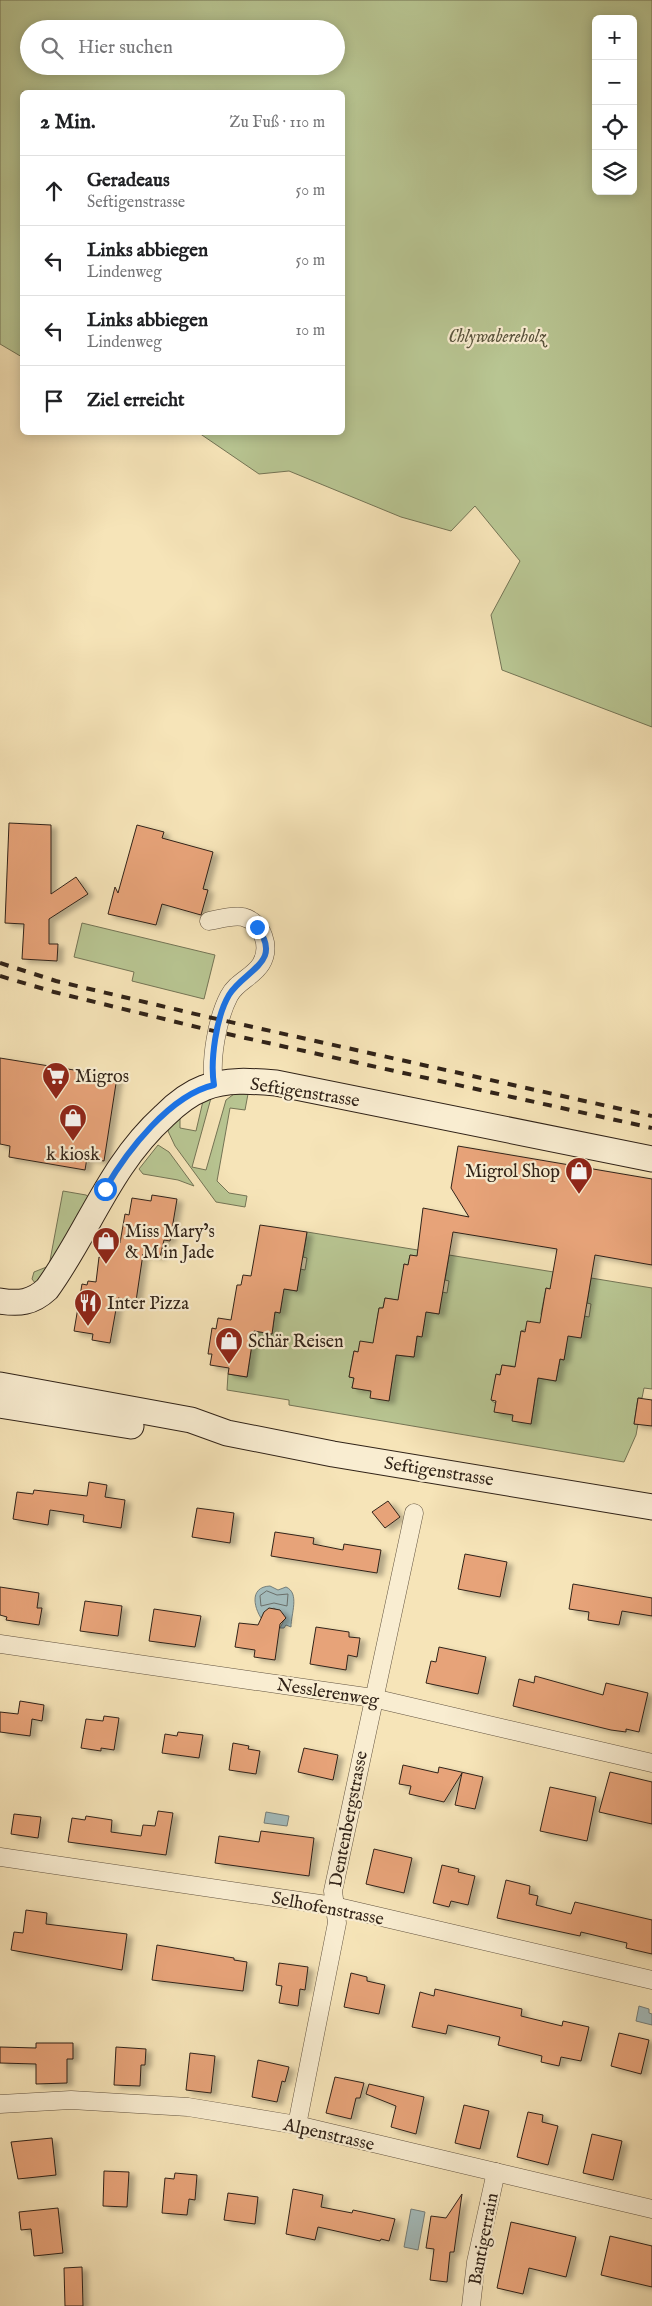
<!DOCTYPE html>
<html lang="de">
<meta charset="utf-8">
<style>
:root{--surface:#fff;--page:#f6f6f6;--text:#202124;--muted:#757577;--line:#e0e0e0}
body{margin:0;font-family:"IM FELL English",serif;background:var(--page);color:var(--text)}
.controls{position:absolute;right:15px;top:15px;display:grid;overflow:hidden;border-radius:8px;box-shadow:0 2px 12px #0003}
.controls button{width:45px;height:45px;display:grid;place-items:center;padding:0;border:0;border-bottom:1px solid var(--line);background:var(--surface);color:var(--text);font:25px sans-serif}
.stop{position:absolute;width:15px;height:15px;margin:-11px;border:4px solid #1a73e8;border-radius:50%;background:#fff}
.stop.end{background:#1a73e8;border-color:#fff;box-shadow:0 1px 5px #0008}
.list{margin:0;padding:0;list-style:none}
h2{display:flex;justify-content:space-between;align-items:center;height:65px;margin:0;padding:0 20px;font-size:21px}
h2 small{font-size:16px;font-weight:400;color:var(--muted)}
.list li{display:grid;grid-template-columns:32px 1fr auto;gap:15px;align-items:center;box-sizing:border-box;height:70px;padding:0 20px;border-top:1px solid var(--line)}
.list b{display:block;font-size:19px;white-space:nowrap}
.list p{margin:0;font-size:16px;white-space:nowrap;color:var(--muted)}
.list em{font-size:16px;font-style:normal;color:var(--muted)}
.icon{flex:none;width:28px;height:28px;fill:none;stroke:currentColor;stroke-width:2;stroke-linecap:round;stroke-linejoin:round}
.map{position:relative;flex:none;width:652px;height:2306px;overflow:hidden}
.search{position:absolute;background:var(--surface);box-shadow:0 2px 12px #0003;left:20px;top:20px;width:325px;height:55px;display:flex;align-items:center;gap:12px;box-sizing:border-box;padding:0 18px;border-radius:28px;color:var(--muted);font-size:19px}
.panel{position:absolute;background:var(--surface);box-shadow:0 2px 12px #0003;left:20px;top:90px;width:325px;height:345px;border-radius:8px}
.map>svg:first-child{display:block}
.green{fill:#b8c592;stroke:#747455;fill-rule:evenodd}
.water{fill:#a3bbbb;stroke:#757e7a}
.lines{fill:none;stroke-linecap:round;stroke-linejoin:round}
.shore{stroke:#6a6f6a;stroke-width:1}
.building{fill:#e7a379;stroke:#312318;filter:url(#shadow)}
.street-casing{stroke:#625340;stroke-width:19}
.secondary-casing{stroke:#312318;stroke-width:27}
.street{stroke:#f9edd1;stroke-width:18}
.secondary{stroke:#f9edd1;stroke-width:25}
.rail{stroke:#312318;stroke-width:4;stroke-dasharray:9 9;stroke-linecap:butt}
.route{stroke:#1a73e8;stroke-width:6}
.labels{text-anchor:middle;stroke-width:4.5;stroke-linejoin:round;paint-order:stroke}
.park-label{font-size:18px;font-style:italic;fill:#5a543d;stroke:#f9edd1}
.poi-label{font-size:18px;fill:#312318;stroke:#f9edd1;text-anchor:start}
.street-label{font-size:18px;fill:#312318;stroke:#f9edd1}
</style>
<div class="map">
<svg width="652" height="2306" viewBox="0 0 652 2306">
<defs>
<filter id="shadow"><feDropShadow dx="5.5" dy="3" stdDeviation="2.5" flood-color="#0004"/></filter>
</defs>
<rect width="100%" height="100%" fill="#f6e4b8"/>
<filter id="stains"><feTurbulence type="fractalNoise" baseFrequency=".004" numOctaves="4"/><feColorMatrix values="0 0 0 0 .2 0 0 0 0 .09 0 0 0 0 .02 0 0 0 .5 -.17"/></filter>
<radialGradient id="worn" r=".72"><stop offset=".6" stop-color="#630" stop-opacity="0"/><stop offset="1" stop-color="#630" stop-opacity=".3"/></radialGradient>
<g class="green">
<path d="M 0,0 L 652,0 L 652,727 L 502,670 L 491,615 L 520,561 L 475,506 L 451,531 L 401,517 L 289,471 L 259,474 L 199,433 L 342,432 L 342,92 L 22,92 L 22,357 L 0,344 ZM 596,19 L 633,19 L 633,191 L 596,191 ZM 29,29 L 336,29 L 336,66 L 29,66 Z"/>
<path d="M 82,923 L 215,955 L 204,999 L 132,981 L 134,972 L 74,957 Z"/>
<path d="M 234,1094 L 248,1094 L 245,1110 L 230,1108 L 217,1181 L 229,1193 L 247,1196 L 245,1207 L 216,1202 L 175,1146 L 168,1131 L 171,1123 L 180,1117 L 180,1128 L 196,1131 L 203,1101 L 211,1098 L 192,1167 L 206,1170 L 226,1100 Z"/>
<path d="M 158,1145 L 169,1152 L 194,1186 L 178,1180 L 143,1174 L 139,1169 Z"/>
<path d="M 63,1191 L 86,1195 L 89,1197 L 48,1272 L 35,1283 L 32,1279 L 34,1272 L 49,1266 Z"/>
<path d="M 307,1232 L 430,1252 L 429,1258 L 410,1255 L 408,1265 L 404,1264 L 402,1301 L 385,1298 L 383,1308 L 379,1308 L 375,1333 L 377,1344 L 358,1352 L 354,1351 L 349,1377 L 354,1378 L 352,1388 L 371,1391 L 389,1400 L 396,1355 L 414,1357 L 417,1336 L 422,1336 L 424,1324 L 422,1311 L 439,1314 L 442,1292 L 447,1293 L 449,1281 L 445,1280 L 449,1255 L 572,1275 L 550,1289 L 546,1288 L 541,1314 L 545,1324 L 521,1331 L 517,1357 L 520,1367 L 502,1365 L 500,1375 L 496,1375 L 492,1401 L 531,1424 L 538,1378 L 556,1381 L 560,1359 L 564,1360 L 566,1347 L 564,1335 L 584,1316 L 589,1317 L 591,1304 L 587,1303 L 591,1278 L 652,1288 L 652,1389 L 644,1388 L 642,1398 L 638,1398 L 634,1424 L 638,1424 L 636,1435 L 624,1462 L 289,1405 L 289,1400 L 227,1390 L 228,1374 L 247,1377 L 254,1331 L 272,1334 L 275,1312 L 280,1313 L 282,1301 L 279,1288 L 297,1291 L 300,1269 L 305,1270 L 307,1258 L 303,1257 Z"/>
</g>
<g class="water">
<path d="M 270,1586 L 278,1590 L 286,1587 C 300,1593 291,1614 291,1627 L 286,1625 L 284,1628 L 280,1628 L 284,1620 L 283,1615 L 274,1608 L 264,1612 L 262,1617 L 264,1622 C 254,1610 248,1587 270,1586 Z"/>
<path d="M 266,1812 L 289,1816 L 287,1826 L 264,1823 Z"/>
<path d="M 639,2006 L 649,2009 L 649,2013 L 652,2014 L 652,2025 L 636,2021 Z"/>
<path d="M 411,2209 L 425,2212 L 418,2250 L 404,2247 Z"/>
</g>
<g class="lines">
<path class="shore" d="M 267,1591 L 277,1595 L 288,1594 L 287,1606 L 274,1603 L 261,1606 L 260,1596 Z"/>
</g>
<g class="building">
<path d="M 9,823 L 51,825 L 51,894 L 76,877 L 88,894 L 49,919 L 49,944 L 58,944 L 57,961 L 22,959 L 24,924 L 5,923 Z"/>
<path d="M 137,825 L 164,832 L 162,838 L 213,852 L 203,889 L 208,890 L 201,915 L 162,904 L 156,925 L 108,914 L 115,887 L 118,893 Z"/>
<path d="M 0,1058 L 117,1077 L 104,1161 L 87,1158 L 85,1170 L 9,1157 L 10,1146 L 0,1144 Z"/>
<path d="M 458,1146 L 652,1179 L 652,1265 L 595,1255 L 581,1338 L 568,1336 L 564,1360 L 560,1359 L 556,1381 L 538,1378 L 531,1424 L 512,1421 L 513,1415 L 494,1412 L 496,1401 L 491,1400 L 496,1374 L 500,1375 L 502,1365 L 515,1367 L 521,1331 L 525,1332 L 527,1321 L 540,1323 L 546,1288 L 550,1289 L 557,1249 L 453,1232 L 439,1314 L 426,1312 L 422,1337 L 417,1336 L 414,1357 L 396,1355 L 389,1401 L 370,1398 L 371,1391 L 352,1388 L 354,1378 L 349,1377 L 354,1351 L 358,1352 L 360,1341 L 373,1343 L 379,1308 L 383,1308 L 385,1298 L 398,1300 L 404,1264 L 408,1265 L 410,1255 L 417,1256 L 423,1208 L 469,1217 L 451,1188 Z"/>
<path d="M 152,1195 L 177,1199 L 170,1241 L 164,1240 L 160,1257 L 143,1254 L 136,1301 L 118,1298 L 110,1343 L 92,1340 L 93,1334 L 74,1331 L 82,1284 L 87,1285 L 88,1281 L 96,1282 L 99,1257 L 104,1258 L 107,1241 L 120,1243 L 125,1214 L 129,1215 L 132,1198 L 151,1201 Z"/>
<path d="M 260,1225 L 307,1232 L 297,1291 L 284,1289 L 280,1313 L 275,1312 L 272,1334 L 254,1331 L 247,1377 L 228,1374 L 229,1368 L 210,1365 L 212,1354 L 208,1354 L 212,1328 L 216,1329 L 218,1318 L 231,1320 L 237,1285 L 241,1285 L 243,1275 L 251,1276 Z"/>
<path d="M 638,1398 L 652,1400 L 652,1426 L 634,1424 Z"/>
<path d="M 89,1482 L 107,1485 L 105,1497 L 125,1500 L 121,1528 L 83,1522 L 84,1515 L 50,1510 L 48,1525 L 13,1519 L 17,1492 L 33,1494 L 34,1490 L 87,1496 Z"/>
<path d="M 388,1501 L 400,1517 L 385,1528 L 372,1512 Z"/>
<path d="M 197,1508 L 234,1513 L 230,1543 L 192,1537 Z"/>
<path d="M 275,1532 L 314,1538 L 313,1544 L 343,1550 L 344,1544 L 381,1550 L 377,1573 L 271,1556 Z"/>
<path d="M 465,1554 L 507,1562 L 500,1597 L 458,1589 Z"/>
<path d="M 573,1584 L 652,1598 L 652,1616 L 622,1611 L 619,1625 L 588,1620 L 589,1612 L 569,1609 Z"/>
<path d="M 0,1587 L 39,1593 L 37,1608 L 42,1608 L 39,1625 L 6,1620 L 7,1617 L 0,1615 Z"/>
<path d="M 85,1601 L 122,1606 L 118,1636 L 80,1631 Z"/>
<path d="M 269,1608 L 280,1610 L 286,1618 L 280,1624 L 275,1660 L 254,1657 L 255,1650 L 235,1647 L 239,1623 L 258,1625 L 264,1612 Z"/>
<path d="M 154,1609 L 201,1616 L 195,1647 L 149,1641 Z"/>
<path d="M 316,1627 L 349,1632 L 349,1637 L 360,1638 L 357,1657 L 348,1655 L 346,1670 L 310,1664 Z"/>
<path d="M 439,1647 L 486,1657 L 478,1694 L 426,1683 L 431,1661 L 436,1662 Z"/>
<path d="M 535,1676 L 603,1695 L 606,1683 L 648,1693 L 639,1732 L 626,1729 L 626,1732 L 611,1730 L 513,1706 L 519,1679 L 534,1683 Z"/>
<path d="M 20,1701 L 44,1705 L 42,1721 L 32,1719 L 30,1736 L 0,1732 L 0,1712 L 18,1714 Z"/>
<path d="M 104,1716 L 119,1718 L 114,1750 L 101,1748 L 101,1751 L 81,1748 L 86,1719 L 103,1721 Z"/>
<path d="M 178,1732 L 203,1735 L 199,1758 L 162,1753 L 165,1734 L 177,1736 Z"/>
<path d="M 233,1743 L 249,1746 L 248,1749 L 260,1751 L 256,1774 L 229,1770 Z"/>
<path d="M 304,1748 L 338,1755 L 333,1780 L 298,1772 Z"/>
<path d="M 403,1765 L 438,1773 L 439,1767 L 483,1777 L 475,1809 L 455,1805 L 462,1773 L 444,1802 L 409,1794 L 411,1786 L 399,1784 Z"/>
<path d="M 610,1772 L 652,1782 L 652,1824 L 599,1812 Z"/>
<path d="M 550,1787 L 596,1797 L 587,1841 L 540,1831 Z"/>
<path d="M 158,1811 L 173,1813 L 166,1855 L 68,1842 L 72,1818 L 85,1820 L 86,1816 L 112,1820 L 111,1832 L 141,1836 L 143,1825 L 155,1826 Z"/>
<path d="M 14,1814 L 41,1817 L 38,1838 L 11,1834 Z"/>
<path d="M 261,1831 L 314,1838 L 309,1876 L 215,1863 L 219,1836 L 259,1842 Z"/>
<path d="M 374,1849 L 412,1858 L 404,1893 L 366,1884 Z"/>
<path d="M 442,1865 L 459,1869 L 458,1872 L 475,1876 L 468,1905 L 451,1901 L 449,1907 L 433,1903 Z"/>
<path d="M 506,1880 L 530,1886 L 529,1894 L 538,1896 L 536,1905 L 571,1914 L 575,1902 L 652,1920 L 652,1954 L 626,1948 L 627,1943 L 581,1932 L 580,1936 L 497,1918 Z"/>
<path d="M 26,1910 L 47,1913 L 46,1924 L 127,1934 L 122,1970 L 11,1950 L 14,1932 L 23,1933 Z"/>
<path d="M 157,1945 L 234,1958 L 234,1960 L 247,1962 L 243,1991 L 152,1980 Z"/>
<path d="M 279,1963 L 308,1967 L 305,1990 L 300,1989 L 298,2006 L 279,2003 L 282,1986 L 276,1985 Z"/>
<path d="M 351,1973 L 367,1977 L 367,1981 L 385,1985 L 379,2014 L 344,2007 Z"/>
<path d="M 435,1989 L 522,2009 L 521,2016 L 562,2026 L 563,2021 L 589,2027 L 581,2061 L 561,2057 L 559,2066 L 541,2062 L 542,2056 L 498,2045 L 500,2037 L 448,2025 L 446,2034 L 412,2027 L 420,1992 L 434,1996 Z"/>
<path d="M 619,2033 L 649,2040 L 641,2074 L 611,2066 Z"/>
<path d="M 36,2043 L 73,2043 L 73,2059 L 67,2059 L 67,2083 L 36,2084 L 36,2064 L 0,2063 L 0,2047 L 36,2048 Z"/>
<path d="M 116,2047 L 146,2049 L 145,2065 L 141,2065 L 140,2086 L 114,2085 Z"/>
<path d="M 190,2053 L 215,2056 L 211,2093 L 186,2090 Z"/>
<path d="M 258,2060 L 289,2067 L 285,2082 L 282,2081 L 277,2102 L 252,2097 Z"/>
<path d="M 335,2077 L 364,2083 L 360,2098 L 356,2098 L 351,2119 L 326,2113 Z"/>
<path d="M 369,2084 L 424,2097 L 416,2134 L 391,2127 L 396,2106 L 366,2094 Z"/>
<path d="M 464,2105 L 489,2111 L 480,2149 L 455,2143 Z"/>
<path d="M 528,2112 L 543,2115 L 542,2122 L 558,2126 L 548,2165 L 517,2157 Z"/>
<path d="M 592,2134 L 622,2141 L 613,2180 L 583,2173 Z"/>
<path d="M 52,2138 L 56,2175 L 18,2179 L 11,2142 Z"/>
<path d="M 104,2171 L 129,2172 L 127,2207 L 103,2206 Z"/>
<path d="M 175,2173 L 197,2175 L 195,2200 L 189,2199 L 187,2215 L 162,2213 L 165,2178 L 174,2179 Z"/>
<path d="M 293,2189 L 323,2195 L 321,2207 L 352,2213 L 353,2210 L 395,2219 L 389,2241 L 381,2239 L 380,2241 L 318,2227 L 315,2240 L 286,2234 Z"/>
<path d="M 228,2193 L 258,2197 L 255,2224 L 224,2220 Z"/>
<path d="M 462,2194 L 454,2252 L 450,2252 L 447,2282 L 430,2280 L 434,2249 L 426,2248 L 431,2216 L 446,2218 Z"/>
<path d="M 58,2208 L 63,2253 L 34,2256 L 31,2229 L 21,2230 L 19,2212 Z"/>
<path d="M 511,2222 L 576,2237 L 566,2277 L 529,2268 L 523,2294 L 497,2288 Z"/>
<path d="M 610,2236 L 652,2246 L 652,2287 L 601,2275 Z"/>
<path d="M 82,2267 L 83,2306 L 65,2306 L 64,2268 Z"/>
</g>
<g class="lines">
<defs>
<g id="street">
<path d="M 209,921 C 220,919 232,915 243,917 C 263,922 271,947 261,964 C 253,977 236,982 229,996 C 217,1019 210,1060 214,1085"/>
<path d="M 0,1644 L 373,1698 L 652,1763"/>
<path d="M 0,1857 L 334,1906 L 652,1980"/>
<path d="M 0,2104 L 71,2100 L 188,2107 L 297,2125 L 652,2209"/>
<path d="M 297,2125 L 337,1923 L 333,1891 L 414,1513"/>
<path d="M 471,2306 L 476,2262 L 496,2172"/>
</g>
<g id="secondary">
<path d="M 0,1301 C 19,1304 32,1303 47,1289 C 89,1231 109,1166 164,1116 C 176,1104 188,1094 204,1088 C 226,1079 252,1081 276,1083 L 652,1159"/>
<path d="M 0,1385 L 191,1420 L 227,1433 L 333,1454 L 652,1507"/>
<path d="M 0,1405 L 131,1426"/>
</g>
</defs>
<use href="#street" class="street-casing"/>
<use href="#secondary" class="secondary-casing"/>
<use href="#street" class="street"/>
<use href="#secondary" class="secondary"/>
<g class="rail">
<path d="M 0,963 L 56,981 L 208,1017 L 652,1116"/>
<path d="M 0,976 L 54,992 L 205,1029 L 652,1128"/>
</g>
</g>
<g class="lines">
<path class="route" d="M 105,1189 C 127,1151 170,1095 214,1085 C 210,1061 216,1017 229,995 C 244,970 284,963 257,927"/>
</g>
<defs>
<symbol id="supermarket-pin" viewBox="-11 -11 22 30"><path d="M0 17L-7.5 6A9.5 9.5 0 1 1 7.5 6Z" fill="#8f2418" stroke="#f9edd1"/><path d="M-6-5.5h2.5l.6 2H6L4.5 2H-2.5L-4.4-4H-6ZM-1.5 3.2a1.3 1.3 0 1 0 .1 0ZM3 3.2a1.3 1.3 0 1 0 .1 0Z" fill="#fff"/></symbol>
<symbol id="shop-pin" viewBox="-11 -11 22 30"><path d="M0 17L-7.5 6A9.5 9.5 0 1 1 7.5 6Z" fill="#8f2418" stroke="#f9edd1"/><path d="M-5-2.5h2.3a2.7 3.5 0 0 1 5.4 0H5L5.5 6h-11ZM-1.5-2.5h3a1.5 2.3 0 0 0-3 0Z" fill="#fff"/></symbol>
<symbol id="restaurant-pin" viewBox="-11 -11 22 30"><path d="M0 17L-7.5 6A9.5 9.5 0 1 1 7.5 6Z" fill="#8f2418" stroke="#f9edd1"/><path d="M-5-6h1v4h1v-4h1v4h1v-4h1v5L-1.5 .5V6h-2V.5L-5-1ZM5-6V6H3V1.5H1.5Q1.5-4 5-6Z" fill="#fff"/></symbol>
</defs>
<g fill-rule="evenodd">
<use href="#supermarket-pin" x="40" y="1060" width="32" height="43"/>
<use href="#shop-pin" x="57" y="1102" width="32" height="43"/>
<use href="#shop-pin" x="563" y="1155" width="32" height="43"/>
<use href="#shop-pin" x="90" y="1225" width="32" height="43"/>
<use href="#restaurant-pin" x="72" y="1287" width="32" height="43"/>
<use href="#shop-pin" x="213" y="1325" width="32" height="43"/>
</g>
<g class="labels">
<g class="park-label">
<text x="497" y="342">Chlywabereholz</text>
</g>
<g class="poi-label">
<text x="75" y="1082">Migros</text>
<text x="73" y="1160" text-anchor="middle">k kiosk</text>
<text x="560" y="1177" text-anchor="end">Migrol Shop</text>
<text x="125" y="1237">Miss Mary’s<tspan x="125" dy="21">&amp; M in Jade</tspan></text>
<text x="107" y="1309">Inter Pizza</text>
<text x="248" y="1347">Schär Reisen</text>
</g>
<g class="street-label">
<text transform="translate(305 1092) rotate(9)" y="6">Seftigenstrasse</text>
<text transform="translate(439 1471) rotate(9)" y="6">Seftigenstrasse</text>
<text transform="translate(328 1692) rotate(9)" y="6">Nesslerenweg</text>
<text transform="translate(348 1819) rotate(-79)" y="6">Dentenbergstrasse</text>
<text transform="translate(328 1908) rotate(11)" y="6">Selhofenstrasse</text>
<text transform="translate(329 2134) rotate(13)" y="6">Alpenstrasse</text>
<text transform="translate(483 2239) rotate(-79)" y="6">Bantigerrain</text>
</g>
</g>
<rect width="100%" height="100%" filter="url(#stains)"/>
<rect width="100%" height="100%" fill="url(#worn)"/>
</svg>
<div class="controls">
<button>+</button>
<button>−</button>
<button><svg class="icon" aria-label="locate" viewBox="0 0 24 24"><circle cx="12" cy="12" r="6"/><path d="M12 2v4M12 18v4M2 12h4M18 12h4"/></svg></button>
<button><svg class="icon" aria-label="layers" viewBox="0 0 24 24"><path d="M12 4l9 5-9 5-9-5zM3 14l9 5 9-5"/></svg></button>
</div>
<div class="stop" style="left:105px;top:1189px"></div>
<div class="stop end" style="left:257px;top:927px"></div>
<div class="search"><svg class="icon" aria-label="search" viewBox="0 0 24 24"><circle cx="10" cy="10" r="6"/><path d="M15 15l6 6"/></svg>Hier suchen</div>
<section class="panel">
<h2>2 Min.<small>Zu Fuß · 110 m</small></h2>
<ul class="list">
<li><svg class="icon" aria-label="ahead" viewBox="0 0 24 24"><path d="M12 20V5M6 11l6-6 6 6"/></svg><div><b>Geradeaus</b><p>Seftigenstrasse</p></div><em>50 m</em></li>
<li><svg class="icon" aria-label="left" viewBox="0 0 24 24"><path d="M17 20v-9H6M10 6l-5 5 5 5"/></svg><div><b>Links abbiegen</b><p>Lindenweg</p></div><em>50 m</em></li>
<li><svg class="icon" aria-label="left" viewBox="0 0 24 24"><path d="M17 20v-9H6M10 6l-5 5 5 5"/></svg><div><b>Links abbiegen</b><p>Lindenweg</p></div><em>10 m</em></li>
<li><svg class="icon" aria-label="arrive" viewBox="0 0 24 24"><path d="M6 21V4h12l-3 4 3 4H6"/></svg><div><b>Ziel erreicht</b></div></li>
</ul>
</section>
</div>
